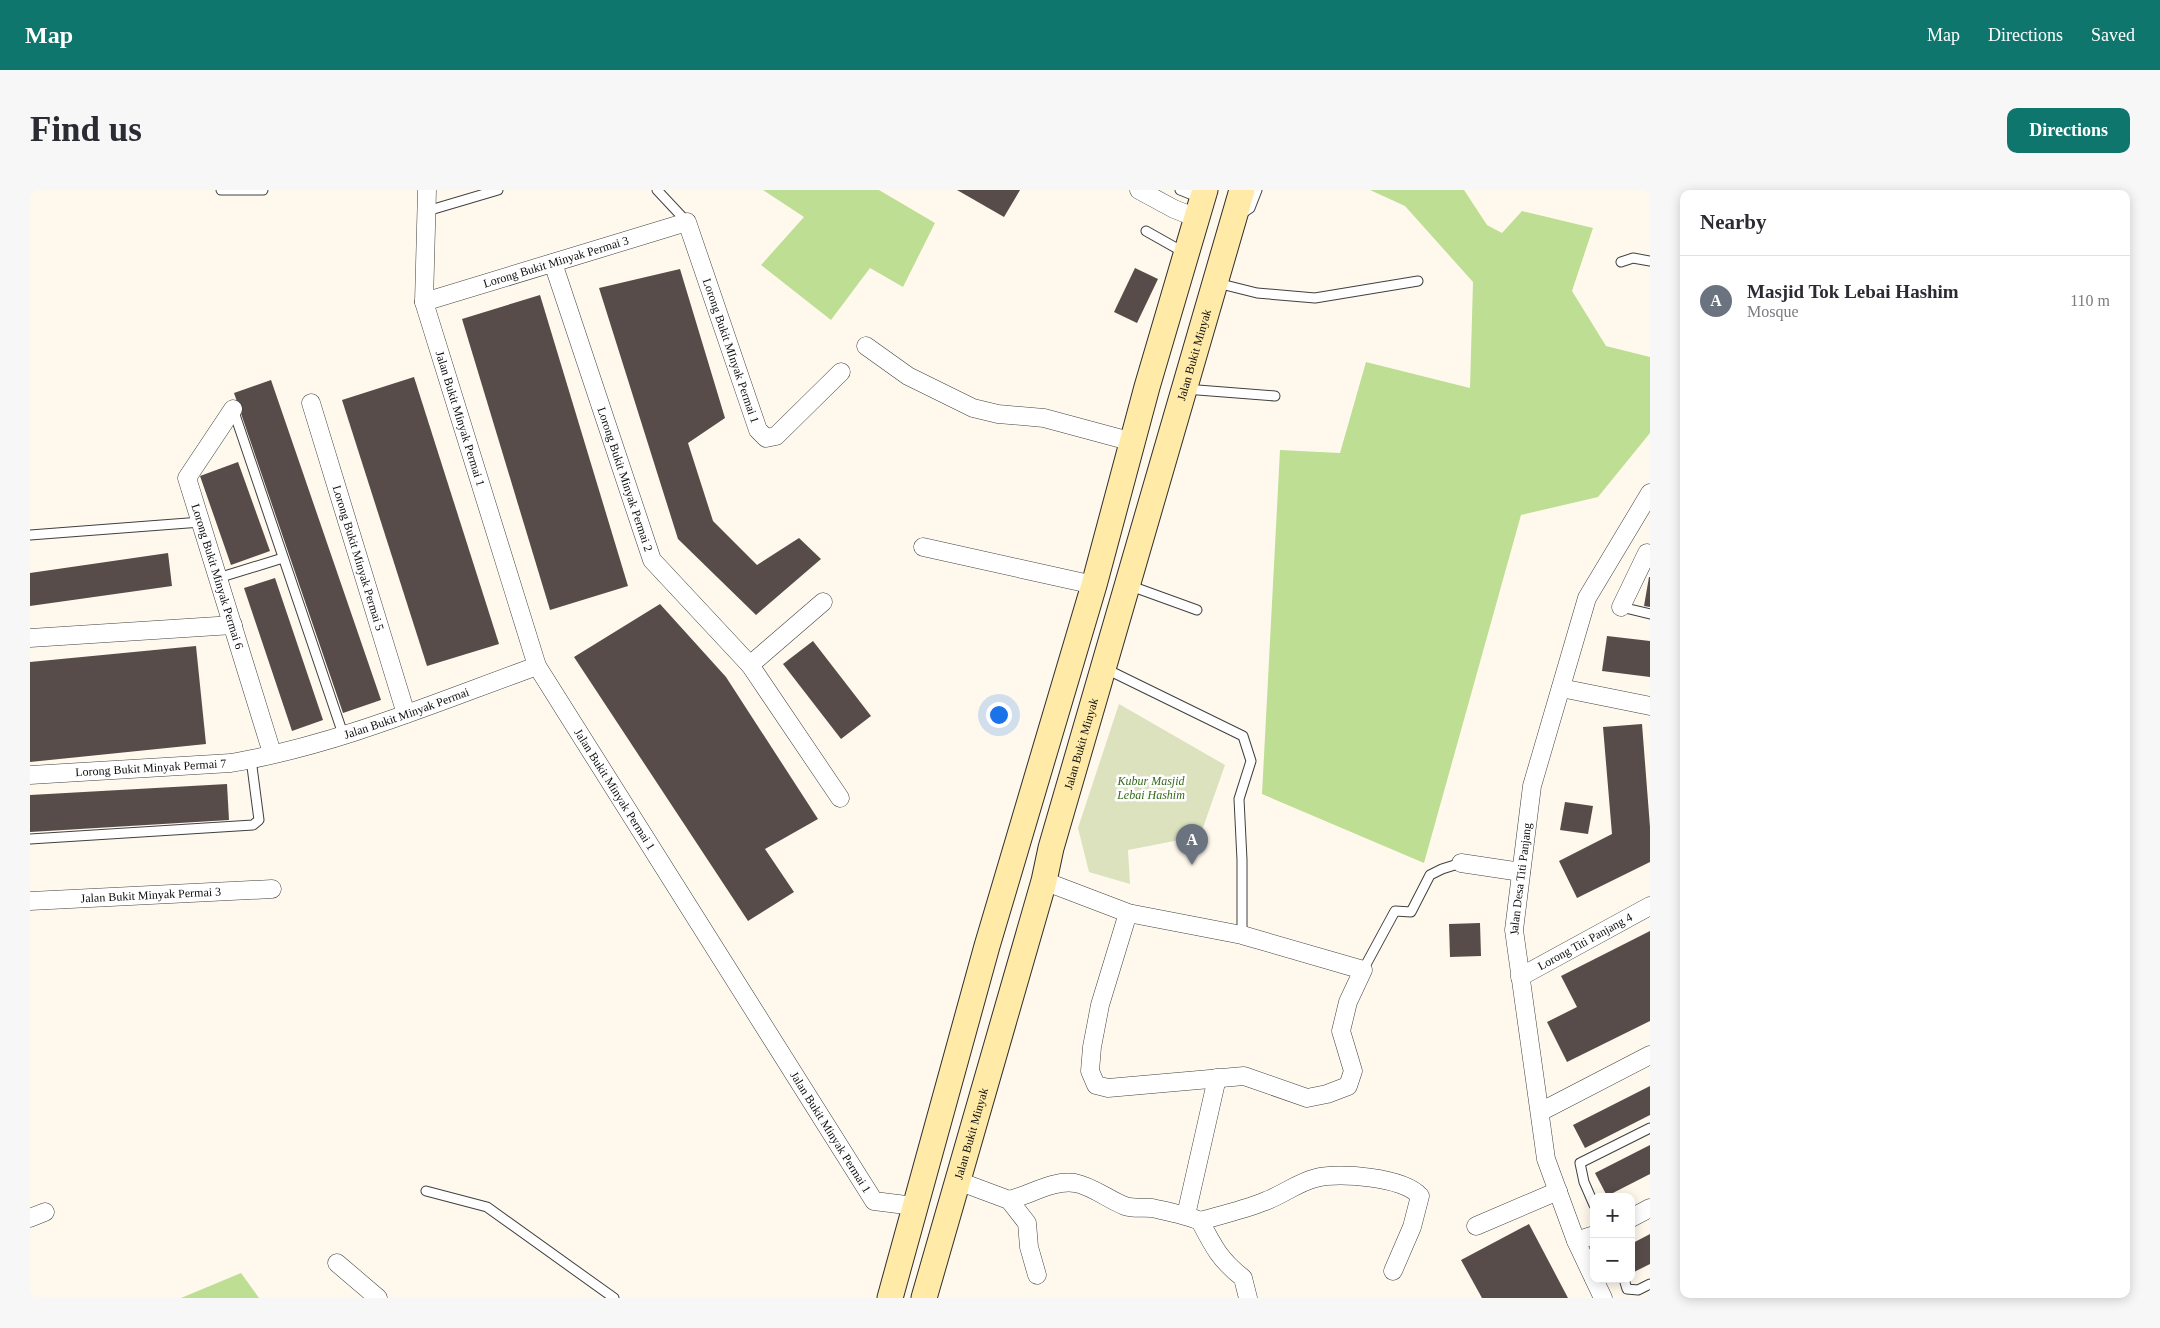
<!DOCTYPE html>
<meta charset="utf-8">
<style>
:root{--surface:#fff;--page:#f7f7f7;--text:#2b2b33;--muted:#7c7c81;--line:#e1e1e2;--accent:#0f766e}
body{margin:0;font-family:Georgia,serif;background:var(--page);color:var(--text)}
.controls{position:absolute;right:15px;bottom:15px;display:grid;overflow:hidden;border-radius:10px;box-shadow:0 2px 12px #0003}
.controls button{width:45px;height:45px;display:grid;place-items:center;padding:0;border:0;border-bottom:1px solid var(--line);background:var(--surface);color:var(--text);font:25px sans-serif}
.you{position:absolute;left:968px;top:524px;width:18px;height:18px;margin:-12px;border:4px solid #fff;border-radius:50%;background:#1a73e8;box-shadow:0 0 0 8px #1a73e833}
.badge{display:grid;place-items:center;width:32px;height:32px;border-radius:50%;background:var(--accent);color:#fff;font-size:16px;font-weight:700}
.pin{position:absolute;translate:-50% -41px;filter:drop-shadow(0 1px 2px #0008)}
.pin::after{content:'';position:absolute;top:26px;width:18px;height:15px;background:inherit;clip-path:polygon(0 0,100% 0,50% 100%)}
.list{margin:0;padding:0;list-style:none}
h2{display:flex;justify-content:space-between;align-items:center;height:65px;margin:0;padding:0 20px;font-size:21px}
h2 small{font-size:16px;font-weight:400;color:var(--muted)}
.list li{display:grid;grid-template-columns:32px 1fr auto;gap:15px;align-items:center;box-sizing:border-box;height:90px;padding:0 20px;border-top:1px solid var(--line)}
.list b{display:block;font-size:19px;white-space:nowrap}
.list p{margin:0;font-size:16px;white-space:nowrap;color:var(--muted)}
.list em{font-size:16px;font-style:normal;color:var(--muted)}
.map{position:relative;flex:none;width:1620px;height:1108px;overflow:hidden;border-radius:10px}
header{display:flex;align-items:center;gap:30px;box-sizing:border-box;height:70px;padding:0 25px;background:var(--accent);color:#fff}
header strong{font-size:24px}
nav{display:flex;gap:28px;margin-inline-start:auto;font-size:18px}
.intro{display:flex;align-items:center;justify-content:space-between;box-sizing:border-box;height:120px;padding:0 30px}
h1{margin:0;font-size:35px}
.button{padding:12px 22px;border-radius:10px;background:var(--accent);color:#fff;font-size:18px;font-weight:700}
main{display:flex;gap:30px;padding:0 30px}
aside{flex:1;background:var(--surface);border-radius:10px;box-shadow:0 2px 12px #0003}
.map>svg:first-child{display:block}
.forest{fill:#bede93}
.cemetery{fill:#dbe2bd}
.building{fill:#574c49}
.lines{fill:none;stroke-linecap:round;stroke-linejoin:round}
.lane-casing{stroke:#404040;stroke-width:11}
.street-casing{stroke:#404040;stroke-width:19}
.secondary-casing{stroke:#2f2f2f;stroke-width:27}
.lane{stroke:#fff;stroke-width:9}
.street{stroke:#fff;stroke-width:18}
.secondary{stroke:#ffeaa8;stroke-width:25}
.labels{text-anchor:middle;stroke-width:5;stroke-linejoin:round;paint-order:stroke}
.street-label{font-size:12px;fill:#0d0d0d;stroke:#fff}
.park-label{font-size:12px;font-style:italic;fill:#34691a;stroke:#fff}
</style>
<header>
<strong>Map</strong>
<nav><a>Map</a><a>Directions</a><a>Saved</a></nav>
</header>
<div class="intro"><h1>Find us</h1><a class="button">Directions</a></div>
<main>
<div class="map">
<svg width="1620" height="1108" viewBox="0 0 1620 1108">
<rect width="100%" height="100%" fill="#fff9ed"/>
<g class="forest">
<path d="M 733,0 L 849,0 L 905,33 L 873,97 L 840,78 L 801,130 L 731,75 L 774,27 Z"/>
<path d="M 1340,0 L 1434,0 L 1457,35 L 1472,43 L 1492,21 L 1563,38 L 1542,101 L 1576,156 L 1620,167 L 1620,243 L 1568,307 L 1491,325 L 1394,673 L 1232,604 L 1250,260 L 1310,263 L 1336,172 L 1440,198 L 1443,92 L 1375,16 Z"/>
<path d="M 211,1083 L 229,1108 L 151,1108 Z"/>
</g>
<path class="cemetery" d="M 1089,514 L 1195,575 L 1170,646 L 1098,660 L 1100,694 L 1059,682 L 1048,638 Z"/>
<g class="building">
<path d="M 927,0 L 990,0 L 974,27 Z"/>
<path d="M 1105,78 L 1128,89 L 1107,133 L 1084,122 Z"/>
<path d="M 650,79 L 695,228 L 658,253 L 683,331 L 727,375 L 769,348 L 791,369 L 726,425 L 648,349 L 569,98 Z"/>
<path d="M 510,105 L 598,396 L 520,420 L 432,129 Z"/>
<path d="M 384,187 L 469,454 L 397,476 L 312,210 Z"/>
<path d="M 241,190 L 351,510 L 313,523 L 204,203 Z"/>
<path d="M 208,272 L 240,361 L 201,375 L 170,286 Z"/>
<path d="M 138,363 L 142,396 L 0,416 L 0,383 Z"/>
<path d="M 1619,387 L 1620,387 L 1620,417 L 1614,416 Z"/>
<path d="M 245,388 L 293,530 L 262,541 L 214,398 Z"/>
<path d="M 630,414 L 696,487 L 788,629 L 735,659 L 764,702 L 718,731 L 544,467 Z"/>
<path d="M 1577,446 L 1620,451 L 1620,487 L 1572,481 Z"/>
<path d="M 783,451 L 841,526 L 811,549 L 753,474 Z"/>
<path d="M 166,456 L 176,554 L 0,572 L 0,472 Z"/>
<path d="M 1612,534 L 1620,637 L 1620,672 L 1547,708 L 1529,671 L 1582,644 L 1573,537 Z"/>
<path d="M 197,594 L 199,630 L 0,642 L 0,605 Z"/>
<path d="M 1535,612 L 1563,616 L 1558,644 L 1530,640 Z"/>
<path d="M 1450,733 L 1451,766 L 1420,767 L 1419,734 Z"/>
<path d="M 1620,741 L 1620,831 L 1537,872 L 1517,832 L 1547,817 L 1531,786 Z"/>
<path d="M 1620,896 L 1620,925 L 1555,958 L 1543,935 Z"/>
<path d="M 1620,955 L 1620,984 L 1577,1006 L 1565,983 Z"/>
<path d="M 1499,1034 L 1538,1108 L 1452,1108 L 1431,1070 Z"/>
<path d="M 1620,1044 L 1620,1074 L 1604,1082 L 1601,1076 L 1601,1054 Z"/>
</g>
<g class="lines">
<defs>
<g id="lane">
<path d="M 191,0 L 233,0"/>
<path d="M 627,0 L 657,32"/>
<path d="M 1150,0 L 1170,8"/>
<path d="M 397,21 L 468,0"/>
<path d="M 1210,25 L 1220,18 L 1227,0"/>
<path d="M 1116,41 L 1155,63"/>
<path d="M 1591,72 L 1603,68 L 1620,71"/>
<path d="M 1187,93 L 1227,103 L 1285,108 L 1388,91"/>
<path d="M 1155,199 L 1245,206"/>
<path d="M 203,219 L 314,547"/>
<path d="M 0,345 L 171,332"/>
<path d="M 188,388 L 253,368"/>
<path d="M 1098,395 L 1167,420"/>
<path d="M 1591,417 L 1620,424"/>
<path d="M 1074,478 L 1213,546 L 1221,571 L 1209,609 L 1212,670 L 1212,745"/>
<path d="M 0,649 L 223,635 L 229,630 L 221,569"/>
<path d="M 1333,780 L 1365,721 L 1381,722 L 1400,685 L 1412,679 L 1431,673"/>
<path d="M 396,1001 L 457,1017 L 584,1108"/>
<path d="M 1564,1015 L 1554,992 L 1550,973 L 1620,938"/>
<path d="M 1594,1089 L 1597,1099 L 1608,1100 L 1620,1094"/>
</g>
<g id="street">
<path id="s1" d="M 397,0 L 394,112 L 507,476 L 844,1011 L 884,1016"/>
<path d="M 1109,0 L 1144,19 L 1167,28"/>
<path id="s2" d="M 523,73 L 622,370 L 720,475 L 810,608"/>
<path id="s3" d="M 394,112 L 657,32 L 728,240 L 736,248 L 746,246 L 811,182"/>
<path d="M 836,156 L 878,186 L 943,218 L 968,224 L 1014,228 L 1103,252"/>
<path id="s4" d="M 281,213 L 376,524"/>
<path id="s5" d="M 203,219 L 157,288 L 242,563"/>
<path d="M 893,357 L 1064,395"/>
<path d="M 1591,417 L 1617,363"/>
<path d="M 0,448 L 203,435"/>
<path d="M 720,475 L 793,412"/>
<path d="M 1531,498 L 1620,516"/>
<path id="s6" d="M 0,585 L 201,573 C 307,555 407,512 507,476"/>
<path d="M 1431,673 L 1491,682"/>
<path d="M 1014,691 L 1098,723 L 1212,745 L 1333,780 L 1318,812 L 1311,841 L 1323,881 L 1318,896 L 1297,904 L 1277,908 L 1214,886 L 1078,898 L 1066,895 L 1060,881 L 1062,857 L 1070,815 L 1098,723"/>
<path id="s7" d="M 0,711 L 242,699"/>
<path id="s8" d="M 1490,787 L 1620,716"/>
<path d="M 1510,922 L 1620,865"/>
<path d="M 928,991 L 979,1010 L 997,1033 L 999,1057 L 1007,1085"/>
<path d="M 979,1010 C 1001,1005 1021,990 1045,993 C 1062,996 1079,1010 1095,1016 C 1103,1019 1113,1017 1122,1018 C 1135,1021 1157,1025 1170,1031 C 1183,1056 1190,1070 1213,1088 L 1218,1108"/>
<path d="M 1156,1025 L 1187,888"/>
<path d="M 0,1028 L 15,1022"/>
<path d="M 1601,1028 L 1620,1018"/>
<path d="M 1170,1031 C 1191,1025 1213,1020 1233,1012 C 1251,1006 1268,992 1286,988 C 1309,982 1373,987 1390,1006 L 1382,1037 L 1363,1081"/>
<path d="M 1446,1036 L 1528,1001"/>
<path d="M 1546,1051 L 1564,1045"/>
<path d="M 307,1073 L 348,1108"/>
<path id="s9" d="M 1564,1089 L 1546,1051 L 1516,969 L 1484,740 L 1502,596 L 1557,408 L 1620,303"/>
<path d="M 1564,1089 L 1573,1108"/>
</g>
<g id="secondary">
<path d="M 860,1108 L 957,756 L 1064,395 L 1117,197 L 1175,0"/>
<path id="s10" d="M 894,1108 L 1014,691 L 1021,658 L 1212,0"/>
</g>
</defs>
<use href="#lane" class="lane-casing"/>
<use href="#street" class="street-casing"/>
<use href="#secondary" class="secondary-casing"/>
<use href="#lane" class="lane"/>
<use href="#street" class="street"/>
<use href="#secondary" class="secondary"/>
</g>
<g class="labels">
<g class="street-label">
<text dy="4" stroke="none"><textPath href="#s3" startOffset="138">Lorong Bukit Minyak Permai 3</textPath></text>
<text dy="4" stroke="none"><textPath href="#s3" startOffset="411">Lorong Bukit MInyak Permai 1</textPath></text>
<text dy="4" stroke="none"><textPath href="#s10" startOffset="981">Jalan Bukit Minyak</textPath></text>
<text dy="4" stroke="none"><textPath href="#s1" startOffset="234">Jalan Bukit Minyak Permai 1</textPath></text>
<text dy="4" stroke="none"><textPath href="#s2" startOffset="228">Lorong Bukit Minyak Permai 2</textPath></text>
<text dy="4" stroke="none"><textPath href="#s4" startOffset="162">Lorong Bukit Minyak Permai 5</textPath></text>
<text dy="4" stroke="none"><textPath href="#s5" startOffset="186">Lorong Bukit Minyak Permai 6</textPath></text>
<text dy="4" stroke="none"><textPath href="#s6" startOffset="384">Jalan Bukit Minyak Permai</textPath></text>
<text dy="4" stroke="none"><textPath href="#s10" startOffset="576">Jalan Bukit Minyak</textPath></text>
<text dy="4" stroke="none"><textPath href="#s6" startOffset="121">Lorong Bukit Minyak Permai 7</textPath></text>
<text dy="4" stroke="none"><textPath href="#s1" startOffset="639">Jalan Bukit Minyak Permai 1</textPath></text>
<text dy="4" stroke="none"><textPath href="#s9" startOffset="412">Jalan Desa Titi Panjang</textPath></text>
<text dy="4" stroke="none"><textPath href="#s7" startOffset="121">Jalan Bukit Minyak Permai 3</textPath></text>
<text dy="4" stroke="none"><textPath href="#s8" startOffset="74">Lorong Titi Panjang 4</textPath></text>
<text dy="4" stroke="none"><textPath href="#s1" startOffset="1044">Jalan Bukit Minyak Permai 1</textPath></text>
<text dy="4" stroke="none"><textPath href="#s10" startOffset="171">Jalan Bukit Minyak</textPath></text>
</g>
<g class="park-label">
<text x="1121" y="595">Kubur Masjid<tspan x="1121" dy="14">Lebai Hashim</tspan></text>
</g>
</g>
</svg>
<div class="controls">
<button>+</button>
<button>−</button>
</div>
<div class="you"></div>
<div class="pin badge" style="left:1162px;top:675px;background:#6b7280">A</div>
</div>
<aside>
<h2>Nearby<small></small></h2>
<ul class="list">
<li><span class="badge" style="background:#6b7280">A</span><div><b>Masjid Tok Lebai Hashim</b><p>Mosque</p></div><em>110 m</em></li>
</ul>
</aside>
</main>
